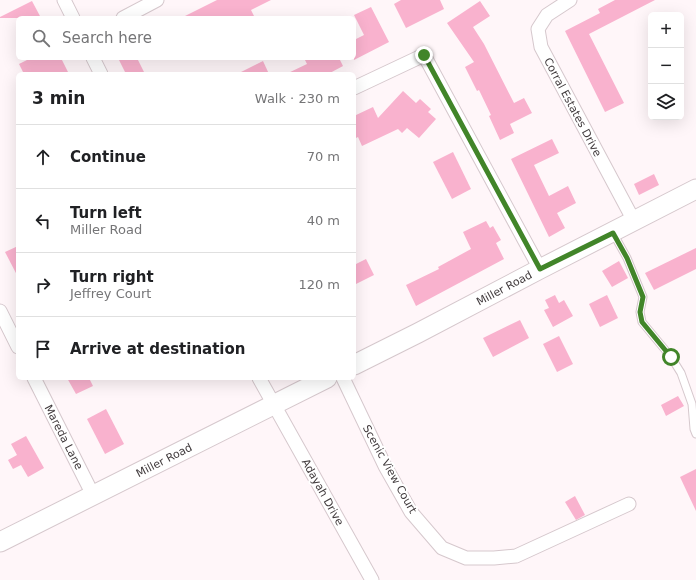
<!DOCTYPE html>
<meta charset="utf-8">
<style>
:root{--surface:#fff;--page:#f6f6f6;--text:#202124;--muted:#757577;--line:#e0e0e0}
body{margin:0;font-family:"DejaVu Sans",sans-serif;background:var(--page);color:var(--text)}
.controls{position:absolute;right:12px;top:12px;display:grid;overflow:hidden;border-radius:6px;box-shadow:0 4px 16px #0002}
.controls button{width:36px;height:36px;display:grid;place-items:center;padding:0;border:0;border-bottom:1px solid var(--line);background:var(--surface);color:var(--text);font:20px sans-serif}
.stop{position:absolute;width:12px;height:12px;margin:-9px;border:3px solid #418529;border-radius:50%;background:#fff}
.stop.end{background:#418529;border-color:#fff;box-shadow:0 1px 4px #0008}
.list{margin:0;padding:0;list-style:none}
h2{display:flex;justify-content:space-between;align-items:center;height:52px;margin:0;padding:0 16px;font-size:17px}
h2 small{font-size:13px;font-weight:400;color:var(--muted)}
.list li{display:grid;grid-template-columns:26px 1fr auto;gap:12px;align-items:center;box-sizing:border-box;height:64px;padding:0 16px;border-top:1px solid var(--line)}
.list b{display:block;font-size:15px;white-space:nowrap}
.list p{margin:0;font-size:13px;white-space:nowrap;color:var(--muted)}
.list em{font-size:13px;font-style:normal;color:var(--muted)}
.icon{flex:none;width:22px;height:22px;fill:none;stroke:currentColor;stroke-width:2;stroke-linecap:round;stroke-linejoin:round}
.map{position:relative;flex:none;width:696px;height:580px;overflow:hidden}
.search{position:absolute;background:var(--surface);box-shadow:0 4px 16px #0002;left:16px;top:16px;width:340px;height:44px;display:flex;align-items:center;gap:10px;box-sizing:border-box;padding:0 14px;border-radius:6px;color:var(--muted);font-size:15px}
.panel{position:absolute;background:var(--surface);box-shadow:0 4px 16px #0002;left:16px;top:72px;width:340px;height:308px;border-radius:6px}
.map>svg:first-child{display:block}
.building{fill:#f9b2ce}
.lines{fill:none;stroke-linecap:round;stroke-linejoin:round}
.lane-casing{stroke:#d6c8cd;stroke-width:9}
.street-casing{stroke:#d6c8cd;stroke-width:15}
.secondary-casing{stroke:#d6c8cd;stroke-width:21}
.lane{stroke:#fff;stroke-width:7}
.street{stroke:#fff;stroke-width:13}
.secondary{stroke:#fff;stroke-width:19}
.route{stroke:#418529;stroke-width:5}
.labels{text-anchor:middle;stroke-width:4;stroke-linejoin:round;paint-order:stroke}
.street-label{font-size:11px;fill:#413b3d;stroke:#fff}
</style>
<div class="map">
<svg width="696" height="580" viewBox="0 0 696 580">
<rect width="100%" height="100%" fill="#fff6f9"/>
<g class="building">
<path d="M 217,0 L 271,0 L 251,10 L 255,18 L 181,18 Z"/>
<path d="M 401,0 L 440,0 L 444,9 L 406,28 L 394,4 Z"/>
<path d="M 615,0 L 655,0 L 589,34 L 624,103 L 605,112 L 565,31 L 600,13 L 598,9 Z"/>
<path d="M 32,1 L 41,18 L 0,18 L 0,17 Z"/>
<path d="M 480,1 L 490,16 L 473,27 L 484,44 L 514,103 L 524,98 L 532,113 L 510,124 L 514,133 L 500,140 L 489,116 L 491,115 L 479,90 L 477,91 L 465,67 L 474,62 L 447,23 Z"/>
<path d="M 371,7 L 389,42 L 354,60 L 354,40 L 364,35 L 354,15 Z"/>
<path d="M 31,58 L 61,58 L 69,74 L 24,74 L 19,64 Z"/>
<path d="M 118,58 L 137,58 L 145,74 L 126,74 Z"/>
<path d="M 304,58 L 339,58 L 343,66 L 328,74 L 286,74 L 307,64 Z"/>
<path d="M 263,61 L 269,74 L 237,74 Z"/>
<path d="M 403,91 L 416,103 L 420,99 L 431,109 L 428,112 L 436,119 L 419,138 L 407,128 L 402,133 L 398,129 L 362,146 L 358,137 L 354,139 L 354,116 L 373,107 L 378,118 Z"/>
<path d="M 552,139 L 559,153 L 534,165 L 549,196 L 568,186 L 576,203 L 557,213 L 565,228 L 549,237 L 511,159 Z"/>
<path d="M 453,152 L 471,189 L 452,199 L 433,162 Z"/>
<path d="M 654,174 L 659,185 L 639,195 L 634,184 Z"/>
<path d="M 486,221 L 490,228 L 493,226 L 501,240 L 496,243 L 504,259 L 416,306 L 406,285 L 439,269 L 438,267 L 471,249 L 463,232 Z"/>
<path d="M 18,246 L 18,277 L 5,252 Z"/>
<path d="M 696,248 L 696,269 L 654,290 L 645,273 Z"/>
<path d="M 366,259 L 374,275 L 354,285 L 354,265 Z"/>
<path d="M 619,261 L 628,278 L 612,287 L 602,271 Z"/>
<path d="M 555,295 L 559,303 L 564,300 L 573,316 L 553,327 L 544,310 L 549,308 L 545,300 Z"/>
<path d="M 607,295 L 618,318 L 600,327 L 589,304 Z"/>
<path d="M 520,320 L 529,338 L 493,357 L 483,338 Z"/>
<path d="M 559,336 L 573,364 L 557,372 L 543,344 Z"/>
<path d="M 67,378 L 89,378 L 93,386 L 76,394 Z"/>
<path d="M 678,396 L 684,406 L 666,416 L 661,405 Z"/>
<path d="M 106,409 L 124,444 L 105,454 L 87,419 Z"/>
<path d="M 26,436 L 44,468 L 28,477 L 21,465 L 13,469 L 8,460 L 17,455 L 11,444 Z"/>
<path d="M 696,469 L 696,511 L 680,477 Z"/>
<path d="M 575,496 L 585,515 L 576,520 L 565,502 Z"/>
</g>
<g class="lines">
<defs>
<path id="lane" d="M 613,233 L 627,258 L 643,297 L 640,312 L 642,322 L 671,357 L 681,373 L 692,404 L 694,429 L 696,434"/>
<g id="street">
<path d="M 64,0 L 73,18"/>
<path d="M 570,0 L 547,15 L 538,29 L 541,47 L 634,221"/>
<path d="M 123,18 L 157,0"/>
<path d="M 93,58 L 101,74"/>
<path d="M 354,88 L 424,55 L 540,269"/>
<path d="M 0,311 L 18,347"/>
<path d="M 34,378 L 93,495"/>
<path d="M 259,378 L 372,580"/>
<path d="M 343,378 L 385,466 L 411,512 L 442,548 L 466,558 L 494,558 L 516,556 L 629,504"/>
</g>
<g id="secondary">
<path d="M 354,365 L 418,333 L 540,269 L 696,189"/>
<path d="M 0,542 L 327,378"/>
</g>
</defs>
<use href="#lane" class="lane-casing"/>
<use href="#street" class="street-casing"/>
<use href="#secondary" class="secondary-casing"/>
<use href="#lane" class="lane"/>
<use href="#street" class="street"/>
<use href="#secondary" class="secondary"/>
</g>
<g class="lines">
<path class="route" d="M 424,55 L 540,269 L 613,233 L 627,258 L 643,297 L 640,312 L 642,322 L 671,357"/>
</g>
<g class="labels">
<g class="street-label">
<text transform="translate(573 107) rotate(62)" y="4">Corral Estates Drive</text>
<text transform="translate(504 288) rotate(-28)" y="4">Miller Road</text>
<text transform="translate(64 437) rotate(63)" y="4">Mareda Lane</text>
<text transform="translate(164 460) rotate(-27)" y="4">Miller Road</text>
<text transform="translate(390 469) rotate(61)" y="4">Scenic View Court</text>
<text transform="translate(323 492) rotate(61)" y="4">Adayah Drive</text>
</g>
</g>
</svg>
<div class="controls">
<button>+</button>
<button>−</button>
<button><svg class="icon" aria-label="layers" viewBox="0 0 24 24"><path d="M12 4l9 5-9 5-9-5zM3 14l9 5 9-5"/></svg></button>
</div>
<div class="stop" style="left:671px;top:357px"></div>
<div class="stop end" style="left:424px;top:55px"></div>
<div class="search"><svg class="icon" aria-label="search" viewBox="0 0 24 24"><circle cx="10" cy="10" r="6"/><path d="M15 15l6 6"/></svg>Search here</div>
<section class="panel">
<h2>3 min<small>Walk · 230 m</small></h2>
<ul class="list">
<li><svg class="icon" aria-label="ahead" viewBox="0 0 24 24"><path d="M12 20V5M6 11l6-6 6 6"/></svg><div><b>Continue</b></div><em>70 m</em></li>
<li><svg class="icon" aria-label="left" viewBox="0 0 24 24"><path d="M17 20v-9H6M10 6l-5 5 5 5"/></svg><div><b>Turn left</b><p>Miller Road</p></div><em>40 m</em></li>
<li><svg class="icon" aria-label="right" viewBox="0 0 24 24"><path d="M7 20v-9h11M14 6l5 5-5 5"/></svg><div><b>Turn right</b><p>Jeffrey Court</p></div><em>120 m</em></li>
<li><svg class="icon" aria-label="arrive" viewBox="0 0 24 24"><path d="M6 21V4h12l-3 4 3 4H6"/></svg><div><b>Arrive at destination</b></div></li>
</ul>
</section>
</div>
